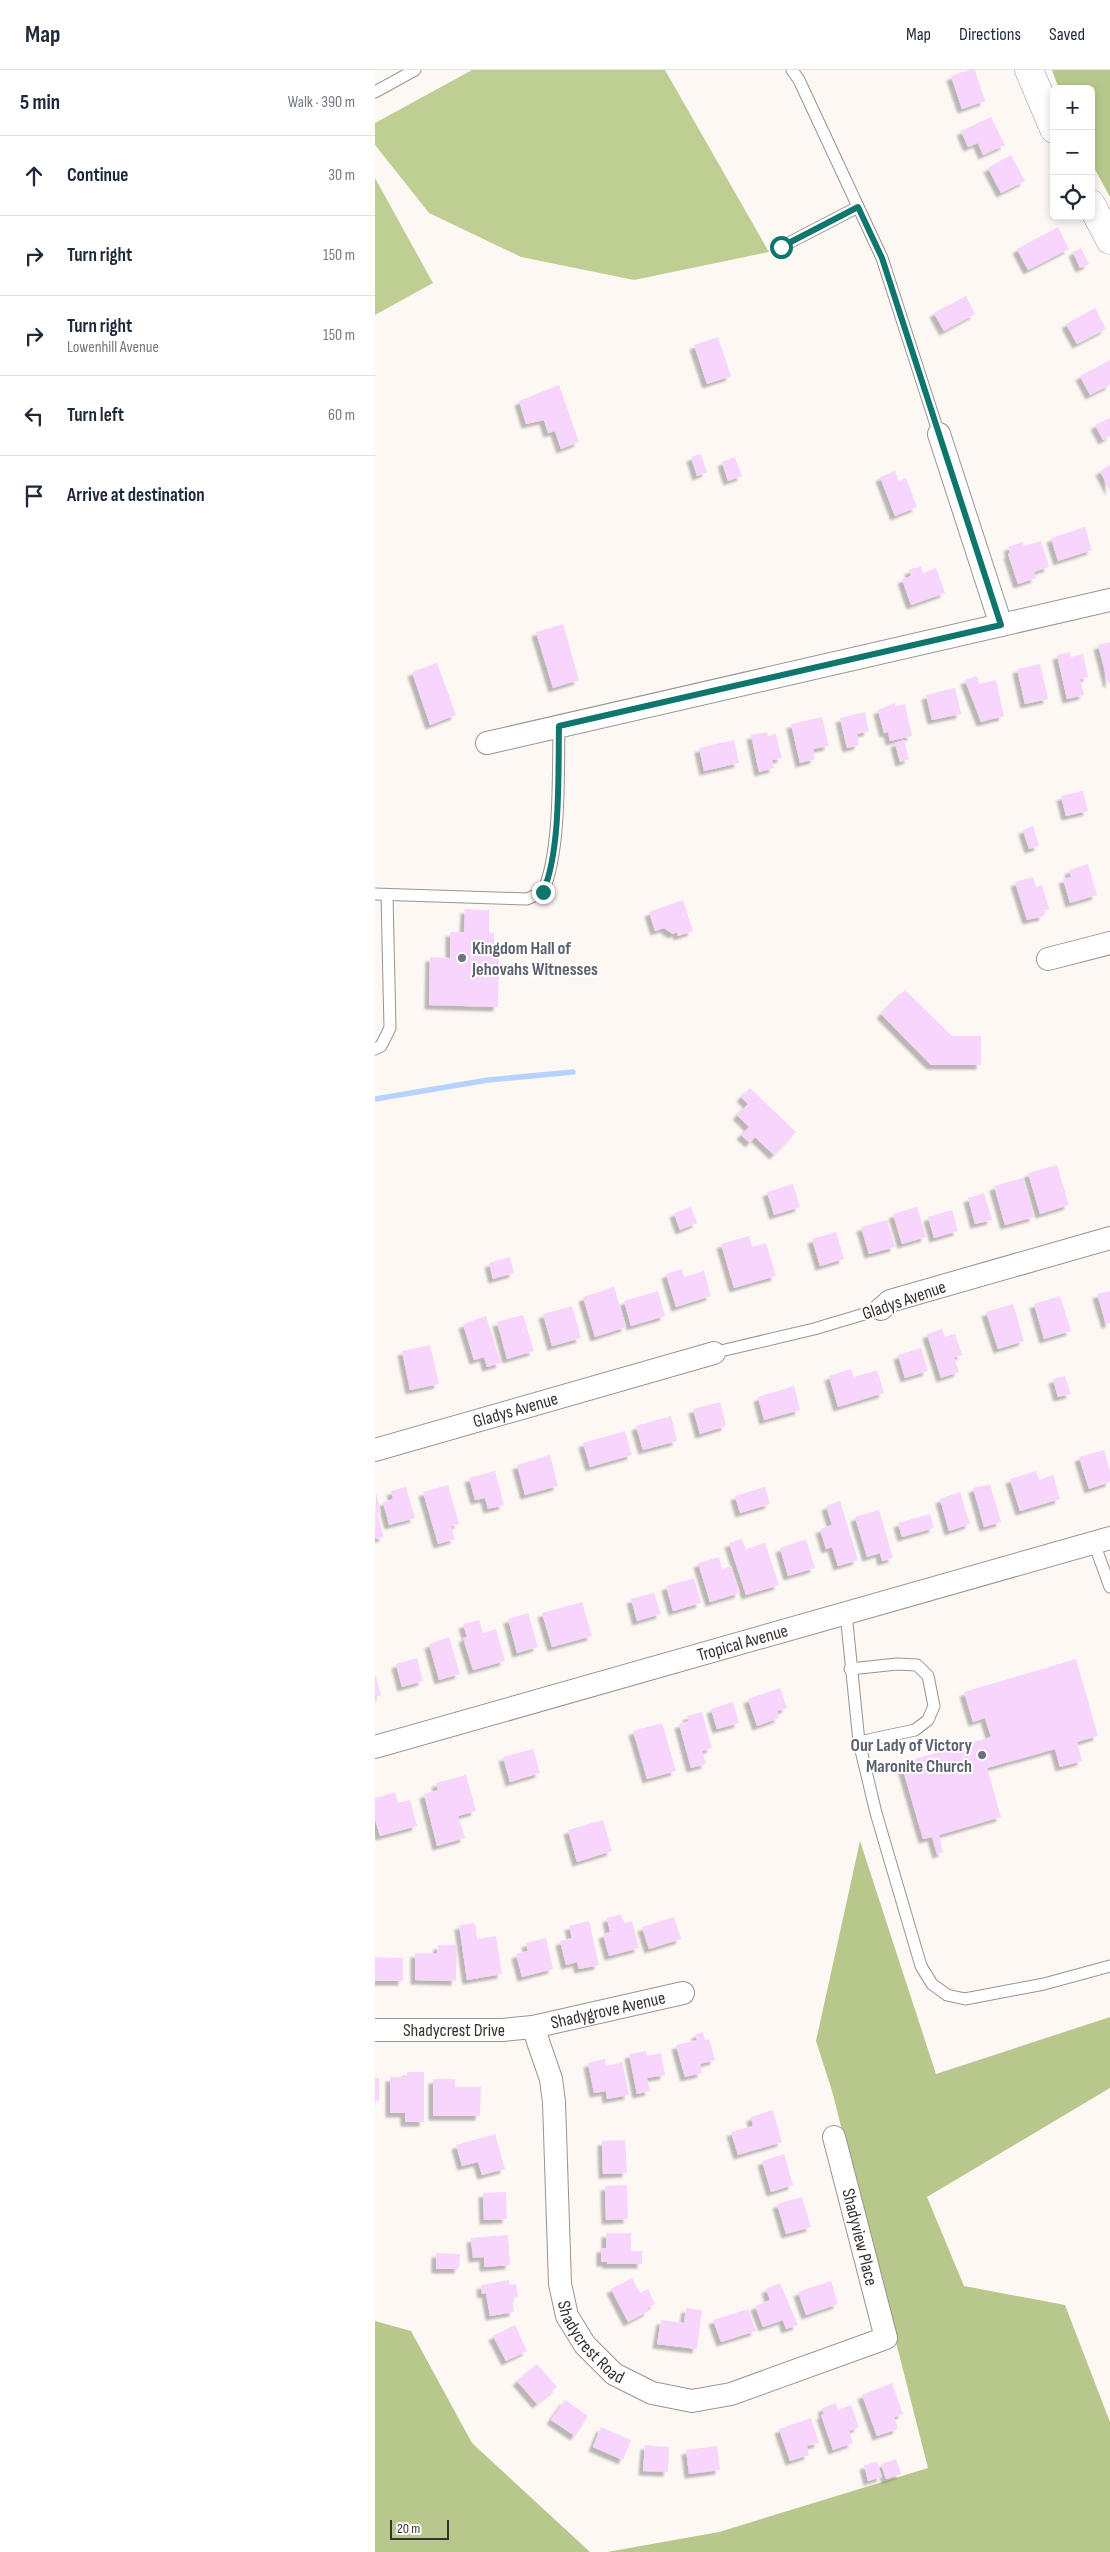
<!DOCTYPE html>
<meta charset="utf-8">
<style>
:root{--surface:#fff;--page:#f6f6f7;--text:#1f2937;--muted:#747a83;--line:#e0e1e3}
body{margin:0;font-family:"Sofia Sans Condensed",sans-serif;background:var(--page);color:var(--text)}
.controls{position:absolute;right:15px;top:15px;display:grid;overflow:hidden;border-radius:8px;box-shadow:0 2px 8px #0003}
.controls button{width:45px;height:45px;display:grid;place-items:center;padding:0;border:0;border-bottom:1px solid var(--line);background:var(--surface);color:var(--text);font:25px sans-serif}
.scale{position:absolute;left:15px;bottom:12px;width:59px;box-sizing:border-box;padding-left:5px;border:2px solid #353230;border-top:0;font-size:14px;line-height:18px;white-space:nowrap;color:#353230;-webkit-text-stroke:4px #fff;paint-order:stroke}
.stop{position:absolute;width:15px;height:15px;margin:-11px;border:4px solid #0f766e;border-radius:50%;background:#fff}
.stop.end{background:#0f766e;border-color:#fff;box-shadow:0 1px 5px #0008}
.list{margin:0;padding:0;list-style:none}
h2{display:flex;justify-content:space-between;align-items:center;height:65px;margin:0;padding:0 20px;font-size:21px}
h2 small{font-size:16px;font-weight:400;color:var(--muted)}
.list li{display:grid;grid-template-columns:32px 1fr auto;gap:15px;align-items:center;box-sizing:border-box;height:80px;padding:0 20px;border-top:1px solid var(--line)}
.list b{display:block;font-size:19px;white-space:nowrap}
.list p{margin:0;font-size:16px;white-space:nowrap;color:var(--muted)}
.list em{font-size:16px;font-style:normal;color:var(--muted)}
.icon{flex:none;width:28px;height:28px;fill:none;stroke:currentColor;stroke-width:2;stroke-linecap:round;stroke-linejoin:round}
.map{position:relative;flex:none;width:735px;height:2482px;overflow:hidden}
header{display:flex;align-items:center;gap:30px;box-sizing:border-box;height:70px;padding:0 25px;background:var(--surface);border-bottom:1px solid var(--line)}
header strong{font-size:24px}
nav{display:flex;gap:28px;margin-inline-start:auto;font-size:18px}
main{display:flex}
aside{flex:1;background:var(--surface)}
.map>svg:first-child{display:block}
.green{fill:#bfcf93}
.forest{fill:#b8c88c}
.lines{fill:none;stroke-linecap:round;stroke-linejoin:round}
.stream{stroke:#b7d3fc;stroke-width:5.5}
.building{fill:#f7d5fd;filter:url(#shadow)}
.service-casing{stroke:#9b9490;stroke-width:13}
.minor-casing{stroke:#9b9490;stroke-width:24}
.tertiary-casing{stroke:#9b9490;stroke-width:29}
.service{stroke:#fff;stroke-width:11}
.minor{stroke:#fff;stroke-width:22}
.tertiary{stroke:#fff;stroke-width:28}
.route{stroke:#0f766e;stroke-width:6}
.worship-dot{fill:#6b7280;stroke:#fff;stroke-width:2}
.labels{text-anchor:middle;stroke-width:4;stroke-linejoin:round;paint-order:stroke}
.worship-label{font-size:18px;font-weight:bold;fill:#5b616d;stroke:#fff;text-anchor:start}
.street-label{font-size:18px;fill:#353230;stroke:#fff}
</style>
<header>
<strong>Map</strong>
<nav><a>Map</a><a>Directions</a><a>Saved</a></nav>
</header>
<main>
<aside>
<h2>5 min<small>Walk · 390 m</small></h2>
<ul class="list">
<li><svg class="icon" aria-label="ahead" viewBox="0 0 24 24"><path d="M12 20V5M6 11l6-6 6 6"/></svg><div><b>Continue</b></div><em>30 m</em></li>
<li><svg class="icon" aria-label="right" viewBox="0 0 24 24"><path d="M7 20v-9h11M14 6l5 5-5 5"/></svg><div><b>Turn right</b></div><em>150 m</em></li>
<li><svg class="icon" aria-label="right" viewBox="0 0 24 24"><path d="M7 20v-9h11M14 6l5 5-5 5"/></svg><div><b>Turn right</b><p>Lowenhill Avenue</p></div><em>150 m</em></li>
<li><svg class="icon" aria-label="left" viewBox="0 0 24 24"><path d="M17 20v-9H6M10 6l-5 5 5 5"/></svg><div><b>Turn left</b></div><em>60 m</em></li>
<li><svg class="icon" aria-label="arrive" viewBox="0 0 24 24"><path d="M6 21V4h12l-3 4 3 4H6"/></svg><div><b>Arrive at destination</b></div></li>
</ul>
</aside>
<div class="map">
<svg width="735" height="2482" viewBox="0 0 735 2482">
<defs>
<filter id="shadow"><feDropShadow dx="-4.5" dy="4.5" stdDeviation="1" flood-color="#0004"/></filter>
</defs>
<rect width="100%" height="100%" fill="#fef8f5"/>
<g class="green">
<path d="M 97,0 L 290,0 L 394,182 L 259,210 L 146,187 L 54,143 L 0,75 L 0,53 Z"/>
<path d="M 0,108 L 58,213 L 0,245 Z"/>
</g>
<g class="forest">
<path d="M 677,0 L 735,0 L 735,127 L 716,92 L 716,19 L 684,19 Z"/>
<path d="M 485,1771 L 561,2004 L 735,1947 L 735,2018 L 552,2127 L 589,2216 L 690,2235 L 735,2352 L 735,2482 L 232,2482 L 344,2462 L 553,2398 L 457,2021 L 441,1971 Z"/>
<path d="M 0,2251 L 36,2261 L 97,2373 L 215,2482 L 0,2482 Z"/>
</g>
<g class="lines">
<path class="stream" d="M 0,1029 L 113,1010 L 198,1002"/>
</g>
<g class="building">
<path d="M 594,0 L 600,0 L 610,31 L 587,39 L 576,6 Z"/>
<path d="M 616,47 L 630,75 L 608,85 L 603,73 L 593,77 L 586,61 Z"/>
<path d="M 636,85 L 650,111 L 626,123 L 613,98 Z"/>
<path d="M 683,157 L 694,179 L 653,200 L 642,179 Z"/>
<path d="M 706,178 L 714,194 L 705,198 L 698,182 Z"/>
<path d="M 591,226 L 600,244 L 569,261 L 559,243 Z"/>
<path d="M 720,238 L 731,259 L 702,274 L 691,254 Z"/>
<path d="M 343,267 L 356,306 L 332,314 L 319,275 Z"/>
<path d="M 735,290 L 735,315 L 715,325 L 705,306 Z"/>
<path d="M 184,315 L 204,372 L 186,379 L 180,361 L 173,363 L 169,350 L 151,354 L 144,331 Z"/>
<path d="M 735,348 L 735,366 L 728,370 L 720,355 Z"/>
<path d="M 326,384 L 332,402 L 322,406 L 316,387 Z"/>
<path d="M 360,387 L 367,406 L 353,411 L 347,392 Z"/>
<path d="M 735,395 L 735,421 L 725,401 Z"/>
<path d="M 520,401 L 524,411 L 531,408 L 542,437 L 520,446 L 505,407 Z"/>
<path d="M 710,457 L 717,480 L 683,491 L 676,468 Z"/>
<path d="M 666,471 L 674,497 L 659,502 L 661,508 L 643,514 L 633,484 L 635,483 L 633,477 L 647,472 L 649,476 Z"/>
<path d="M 546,496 L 548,503 L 561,498 L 570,523 L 536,535 L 527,509 L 536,506 L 534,500 Z"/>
<path d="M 188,554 L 204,610 L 178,618 L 161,562 Z"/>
<path d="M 735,572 L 735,613 L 733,613 L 723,575 Z"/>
<path d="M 695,582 L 696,587 L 708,584 L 713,607 L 705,609 L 709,625 L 692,629 L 682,585 Z"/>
<path d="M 62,593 L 81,645 L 55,655 L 37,602 Z"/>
<path d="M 665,594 L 673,629 L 650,634 L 642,599 Z"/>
<path d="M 602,606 L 604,614 L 621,610 L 629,646 L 606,652 L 590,610 Z"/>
<path d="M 580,618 L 586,644 L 557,650 L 551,625 Z"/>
<path d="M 520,633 L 520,636 L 530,634 L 537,666 L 515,671 L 513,662 L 509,663 L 503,640 Z"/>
<path d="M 490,642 L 494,661 L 482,664 L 484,675 L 472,678 L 465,648 Z"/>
<path d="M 447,647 L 454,676 L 438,679 L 440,689 L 425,693 L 416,654 Z"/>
<path d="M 392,662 L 393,666 L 401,664 L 407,688 L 397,690 L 399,698 L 384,702 L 376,665 Z"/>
<path d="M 359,670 L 364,693 L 329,701 L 324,678 Z"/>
<path d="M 529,670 L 534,689 L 525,692 L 520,673 Z"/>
<path d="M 708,721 L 713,741 L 691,746 L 686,726 Z"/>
<path d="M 658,756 L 664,776 L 654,779 L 648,760 Z"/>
<path d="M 713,794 L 722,825 L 695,833 L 688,809 L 696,807 L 694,800 Z"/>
<path d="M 658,807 L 661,817 L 667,815 L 674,839 L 668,841 L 669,846 L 652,850 L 640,812 Z"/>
<path d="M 308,830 L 318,861 L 303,866 L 302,862 L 298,864 L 289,858 L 280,861 L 274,842 Z"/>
<path d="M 90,839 L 114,840 L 114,863 L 119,863 L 119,888 L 124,889 L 123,937 L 54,935 L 55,887 L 75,888 L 75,862 L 89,862 Z"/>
<path d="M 530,920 L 577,966 L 606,966 L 606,995 L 556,995 L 506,944 Z"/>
<path d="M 375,1018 L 421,1062 L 399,1085 L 380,1067 L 375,1073 L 366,1065 L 374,1057 L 362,1045 L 373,1034 L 366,1027 Z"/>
<path d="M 682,1095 L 694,1135 L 665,1144 L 653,1103 Z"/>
<path d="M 648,1108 L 659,1147 L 630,1155 L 619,1116 Z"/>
<path d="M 418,1114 L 425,1137 L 399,1145 L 392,1122 Z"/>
<path d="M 609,1123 L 617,1150 L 600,1154 L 593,1128 Z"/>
<path d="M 316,1137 L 322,1153 L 305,1160 L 299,1143 Z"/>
<path d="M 542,1137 L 551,1167 L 527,1174 L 518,1144 Z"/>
<path d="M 577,1140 L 583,1161 L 559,1168 L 553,1147 Z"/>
<path d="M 512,1150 L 520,1177 L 494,1184 L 486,1157 Z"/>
<path d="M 461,1162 L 469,1189 L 445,1196 L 437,1169 Z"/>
<path d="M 374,1166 L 377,1177 L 391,1173 L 401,1206 L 359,1218 L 346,1174 Z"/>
<path d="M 135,1187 L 139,1203 L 118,1209 L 114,1193 Z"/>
<path d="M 307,1199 L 309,1207 L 329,1201 L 336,1226 L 301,1237 L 291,1204 Z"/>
<path d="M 239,1217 L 251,1257 L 220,1267 L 208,1227 Z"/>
<path d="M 283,1221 L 290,1246 L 256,1256 L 249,1231 Z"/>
<path d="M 735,1221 L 735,1253 L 731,1254 L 722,1224 Z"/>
<path d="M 685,1226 L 696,1261 L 669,1269 L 659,1234 Z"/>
<path d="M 638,1234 L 649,1271 L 623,1279 L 611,1242 Z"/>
<path d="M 197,1236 L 206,1268 L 177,1276 L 168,1244 Z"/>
<path d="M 148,1245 L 159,1281 L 132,1289 L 122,1252 Z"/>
<path d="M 111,1246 L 126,1293 L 112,1297 L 109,1287 L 99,1290 L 88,1254 Z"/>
<path d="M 567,1259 L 570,1267 L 580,1264 L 587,1285 L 579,1287 L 584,1302 L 566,1308 L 552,1264 Z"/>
<path d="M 55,1275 L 64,1314 L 35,1320 L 27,1281 Z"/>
<path d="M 546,1278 L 553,1301 L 530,1308 L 523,1285 Z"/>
<path d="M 476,1299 L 479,1307 L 502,1300 L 509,1323 L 463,1337 L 454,1306 Z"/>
<path d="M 690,1306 L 696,1324 L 683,1327 L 678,1309 Z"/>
<path d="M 419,1316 L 425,1340 L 389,1350 L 383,1327 Z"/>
<path d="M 345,1332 L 351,1356 L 325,1364 L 318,1339 Z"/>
<path d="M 296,1346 L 302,1371 L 268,1380 L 261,1356 Z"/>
<path d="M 250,1361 L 257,1385 L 215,1397 L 208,1373 Z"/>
<path d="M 729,1380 L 735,1401 L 735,1412 L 714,1419 L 704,1387 Z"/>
<path d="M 175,1385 L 183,1416 L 150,1425 L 142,1395 Z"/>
<path d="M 120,1401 L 129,1435 L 113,1439 L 110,1428 L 100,1430 L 94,1408 Z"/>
<path d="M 661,1401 L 664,1410 L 678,1405 L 685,1429 L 645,1441 L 635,1409 Z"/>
<path d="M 615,1414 L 626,1452 L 609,1457 L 598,1418 Z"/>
<path d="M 73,1415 L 84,1454 L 76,1456 L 80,1469 L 63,1474 L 48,1422 Z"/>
<path d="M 31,1417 L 40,1448 L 14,1455 L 8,1432 L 18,1429 L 16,1421 Z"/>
<path d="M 390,1417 L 395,1434 L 365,1443 L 360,1426 Z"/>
<path d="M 585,1422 L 595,1454 L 574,1461 L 565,1429 Z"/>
<path d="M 1,1423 L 6,1442 L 2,1443 L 9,1467 L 0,1469 Z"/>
<path d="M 465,1431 L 483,1490 L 463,1496 L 457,1477 L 451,1479 L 445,1459 L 457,1455 L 451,1436 Z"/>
<path d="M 504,1440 L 518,1488 L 507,1491 L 505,1483 L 492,1487 L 480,1447 Z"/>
<path d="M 555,1444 L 559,1458 L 527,1467 L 523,1453 Z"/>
<path d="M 367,1469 L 371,1479 L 390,1473 L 404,1515 L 371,1525 L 354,1473 Z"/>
<path d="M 431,1469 L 440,1498 L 413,1506 L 405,1478 Z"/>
<path d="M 344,1487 L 347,1499 L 356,1496 L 365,1523 L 335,1532 L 323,1493 Z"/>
<path d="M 319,1508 L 326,1533 L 298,1541 L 291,1516 Z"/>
<path d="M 279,1523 L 286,1544 L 262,1551 L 256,1529 Z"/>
<path d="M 207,1532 L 217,1566 L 177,1577 L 167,1543 Z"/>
<path d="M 153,1543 L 163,1577 L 142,1583 L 133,1549 Z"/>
<path d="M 104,1550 L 108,1563 L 121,1559 L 130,1591 L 98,1600 L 88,1568 L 92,1567 L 88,1554 Z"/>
<path d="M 74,1567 L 85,1604 L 64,1610 L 54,1574 Z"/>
<path d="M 42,1588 L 48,1611 L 27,1617 L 21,1594 Z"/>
<path d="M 701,1589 L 723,1666 L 702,1672 L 707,1691 L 685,1697 L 680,1679 L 612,1698 L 626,1747 L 564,1765 L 568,1782 L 562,1784 L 557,1767 L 548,1769 L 526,1693 L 616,1667 L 610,1648 L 598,1652 L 589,1622 Z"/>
<path d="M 0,1604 L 6,1625 L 0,1627 Z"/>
<path d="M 405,1618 L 412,1638 L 402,1641 L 404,1648 L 382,1656 L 373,1629 Z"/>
<path d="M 358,1632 L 364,1653 L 342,1659 L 336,1639 Z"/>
<path d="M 327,1642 L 337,1678 L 327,1681 L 331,1694 L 316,1698 L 304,1654 L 314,1651 L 312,1646 Z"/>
<path d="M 287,1653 L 301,1701 L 272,1709 L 258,1661 Z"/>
<path d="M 158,1679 L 165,1703 L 135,1712 L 128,1687 Z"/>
<path d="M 91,1705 L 101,1741 L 83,1746 L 90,1768 L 62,1776 L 49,1724 L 63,1720 L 61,1713 Z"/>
<path d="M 20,1722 L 23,1733 L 35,1730 L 42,1756 L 5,1766 L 0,1749 L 0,1728 Z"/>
<path d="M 228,1750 L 237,1781 L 202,1792 L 193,1760 Z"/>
<path d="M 246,1844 L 249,1853 L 257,1851 L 264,1878 L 234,1886 L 228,1864 L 235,1862 L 232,1848 Z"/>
<path d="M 299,1847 L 306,1869 L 274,1879 L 267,1857 Z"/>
<path d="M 214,1851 L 224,1895 L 204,1899 L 202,1892 L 191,1895 L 185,1871 L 197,1868 L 194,1856 Z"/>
<path d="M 100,1853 L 102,1869 L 121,1866 L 127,1904 L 92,1910 L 84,1855 Z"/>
<path d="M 171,1868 L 178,1899 L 147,1907 L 141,1884 L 153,1881 L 151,1873 Z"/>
<path d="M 63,1875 L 82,1875 L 81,1911 L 40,1910 L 40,1883 L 62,1883 Z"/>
<path d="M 0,1887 L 28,1888 L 28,1911 L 0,1911 Z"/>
<path d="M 328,1962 L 330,1970 L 334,1969 L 340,1990 L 325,1994 L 327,2003 L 310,2007 L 301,1975 L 322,1970 L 321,1964 Z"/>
<path d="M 271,1981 L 272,1986 L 286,1983 L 290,2005 L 272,2008 L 275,2021 L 262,2024 L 254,1984 Z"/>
<path d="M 230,1989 L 231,1996 L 247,1992 L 254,2025 L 232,2029 L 231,2021 L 219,2023 L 213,1993 Z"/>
<path d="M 32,2002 L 49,2002 L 49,2052 L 30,2052 L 30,2043 L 15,2043 L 15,2007 L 32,2007 Z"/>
<rect x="0" y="2008" width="4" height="23"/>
<path d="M 58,2009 L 80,2009 L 80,2017 L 106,2017 L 105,2046 L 58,2046 Z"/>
<path d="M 398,2040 L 407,2072 L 363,2085 L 356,2062 L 378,2056 L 376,2047 Z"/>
<path d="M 120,2064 L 130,2099 L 107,2105 L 103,2092 L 87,2096 L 81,2075 Z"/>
<path d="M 250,2070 L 252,2103 L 228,2104 L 227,2071 Z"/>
<path d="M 409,2084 L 418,2115 L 396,2122 L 387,2091 Z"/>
<path d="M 252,2115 L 253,2149 L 231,2150 L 230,2116 Z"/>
<path d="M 131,2122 L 132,2149 L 109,2150 L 108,2123 Z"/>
<path d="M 427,2127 L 436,2157 L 411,2164 L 402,2134 Z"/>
<path d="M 231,2163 L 256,2163 L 256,2181 L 267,2181 L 267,2194 L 232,2194 L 232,2192 L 226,2192 L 226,2178 L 231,2178 Z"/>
<path d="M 133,2165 L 135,2195 L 109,2197 L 109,2187 L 98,2188 L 96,2168 Z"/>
<path d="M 61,2183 L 85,2184 L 84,2199 L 61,2199 Z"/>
<path d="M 257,2208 L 265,2223 L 273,2219 L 280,2234 L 272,2238 L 274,2241 L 253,2252 L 236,2219 Z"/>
<path d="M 134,2210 L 135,2215 L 141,2214 L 143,2227 L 137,2228 L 139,2242 L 115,2246 L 111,2223 L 107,2224 L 106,2215 Z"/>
<path d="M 456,2211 L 463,2234 L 431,2245 L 423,2222 Z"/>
<path d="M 405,2213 L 423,2255 L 411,2259 L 408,2250 L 388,2257 L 380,2236 L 395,2230 L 391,2219 Z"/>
<path d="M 311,2238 L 327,2240 L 322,2279 L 282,2274 L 286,2250 L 309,2253 Z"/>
<path d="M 373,2239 L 381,2261 L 346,2272 L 338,2250 Z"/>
<path d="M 140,2255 L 152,2281 L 131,2291 L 118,2266 Z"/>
<path d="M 162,2294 L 182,2317 L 162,2334 L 142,2311 Z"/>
<path d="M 517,2313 L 528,2344 L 519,2347 L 523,2359 L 502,2366 L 487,2325 Z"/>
<path d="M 190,2330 L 213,2346 L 200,2366 L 176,2350 Z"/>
<path d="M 461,2333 L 463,2340 L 476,2335 L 484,2357 L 474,2361 L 478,2373 L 458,2380 L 446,2345 L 449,2344 L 447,2338 Z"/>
<path d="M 436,2348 L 444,2373 L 432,2376 L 434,2385 L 415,2391 L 404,2359 Z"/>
<path d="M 226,2357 L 256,2370 L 248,2390 L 218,2377 Z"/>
<path d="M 270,2375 L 294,2377 L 293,2402 L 268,2401 Z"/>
<path d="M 342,2376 L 345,2400 L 314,2404 L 311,2380 Z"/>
<path d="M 521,2389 L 526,2404 L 511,2409 L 506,2394 Z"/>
<path d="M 502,2392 L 507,2407 L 493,2411 L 489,2395 Z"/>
</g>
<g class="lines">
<defs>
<g id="service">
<path d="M 417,0 L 424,10 L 507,188 L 564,364"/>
<path d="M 0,22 L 40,0"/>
<path d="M 406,177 L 483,137"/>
<path d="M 0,824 L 152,829 L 168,822 C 186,780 183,703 184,656"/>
<path d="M 0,979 L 6,976 L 15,958 L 12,825"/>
<path d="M 350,1280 L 439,1259 L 506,1239"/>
<path d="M 719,1473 L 735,1517"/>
<path d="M 471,1543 L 484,1672 L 501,1743 L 546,1896 L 557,1914 L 572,1925 L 590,1929 L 669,1914 L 735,1896"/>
<path d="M 475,1599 L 522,1594 L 542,1595 L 553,1606 L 559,1636 L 553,1650 L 540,1660 L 484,1672"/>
</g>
<g id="minor">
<path d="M 564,364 L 626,555"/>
<path d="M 112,673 L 735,530"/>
<path d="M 673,889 L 735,873"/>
<path d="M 506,1239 L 515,1231 L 735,1168"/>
<path id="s1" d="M 0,1380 L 339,1283"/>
<path id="s2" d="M 0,1677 L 735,1468"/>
<path id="s3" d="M 158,1957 L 176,2009 L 179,2032 L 185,2214 L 192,2246 L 210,2275 L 239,2304 L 277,2323 L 317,2331 L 356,2324 L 511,2268 L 459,2067"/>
<path id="s4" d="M 0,1960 L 127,1960 L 158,1957 L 308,1923"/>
</g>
<g id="tertiary">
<path d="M 654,0 L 679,59"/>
<path d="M 716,134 L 735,170"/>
</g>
</defs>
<use href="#service" class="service-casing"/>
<use href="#minor" class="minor-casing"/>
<use href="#tertiary" class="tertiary-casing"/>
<use href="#service" class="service"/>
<use href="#minor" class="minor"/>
<use href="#tertiary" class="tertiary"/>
</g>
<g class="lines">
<path class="route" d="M 168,822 C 186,781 183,703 184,656 L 626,555 L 507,188 L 483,137 L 406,177"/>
</g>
<g class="worship-dot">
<circle cx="87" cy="888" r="5"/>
<circle cx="607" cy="1685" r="5"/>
</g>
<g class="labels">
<g class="worship-label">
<text x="97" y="884">Kingdom Hall of<tspan x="97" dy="21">Jehovahs Witnesses</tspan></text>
<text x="597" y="1681" text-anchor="end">Our Lady of Victory<tspan x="597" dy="21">Maronite Church</tspan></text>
</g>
<g class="street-label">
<text transform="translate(529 1230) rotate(-19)" y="6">Gladys Avenue</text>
<text dy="6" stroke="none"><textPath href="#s1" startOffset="146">Gladys Avenue</textPath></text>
<text dy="6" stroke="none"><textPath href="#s2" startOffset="382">Tropical Avenue</textPath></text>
<text dy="6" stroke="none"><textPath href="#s4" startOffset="235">Shadygrove Avenue</textPath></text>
<text dy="6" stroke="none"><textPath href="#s4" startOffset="79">Shadycrest Drive</textPath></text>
<text transform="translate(485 2167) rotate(76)" y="6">Shadyview Place</text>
<text dy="6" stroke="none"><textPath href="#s3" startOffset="328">Shadycrest Road</textPath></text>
</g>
</g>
</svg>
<div class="controls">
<button>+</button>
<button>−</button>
<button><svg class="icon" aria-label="locate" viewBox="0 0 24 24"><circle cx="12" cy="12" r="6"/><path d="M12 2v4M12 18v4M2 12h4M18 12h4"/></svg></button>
</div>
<div class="scale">20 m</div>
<div class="stop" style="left:406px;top:177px"></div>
<div class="stop end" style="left:168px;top:822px"></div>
</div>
</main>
